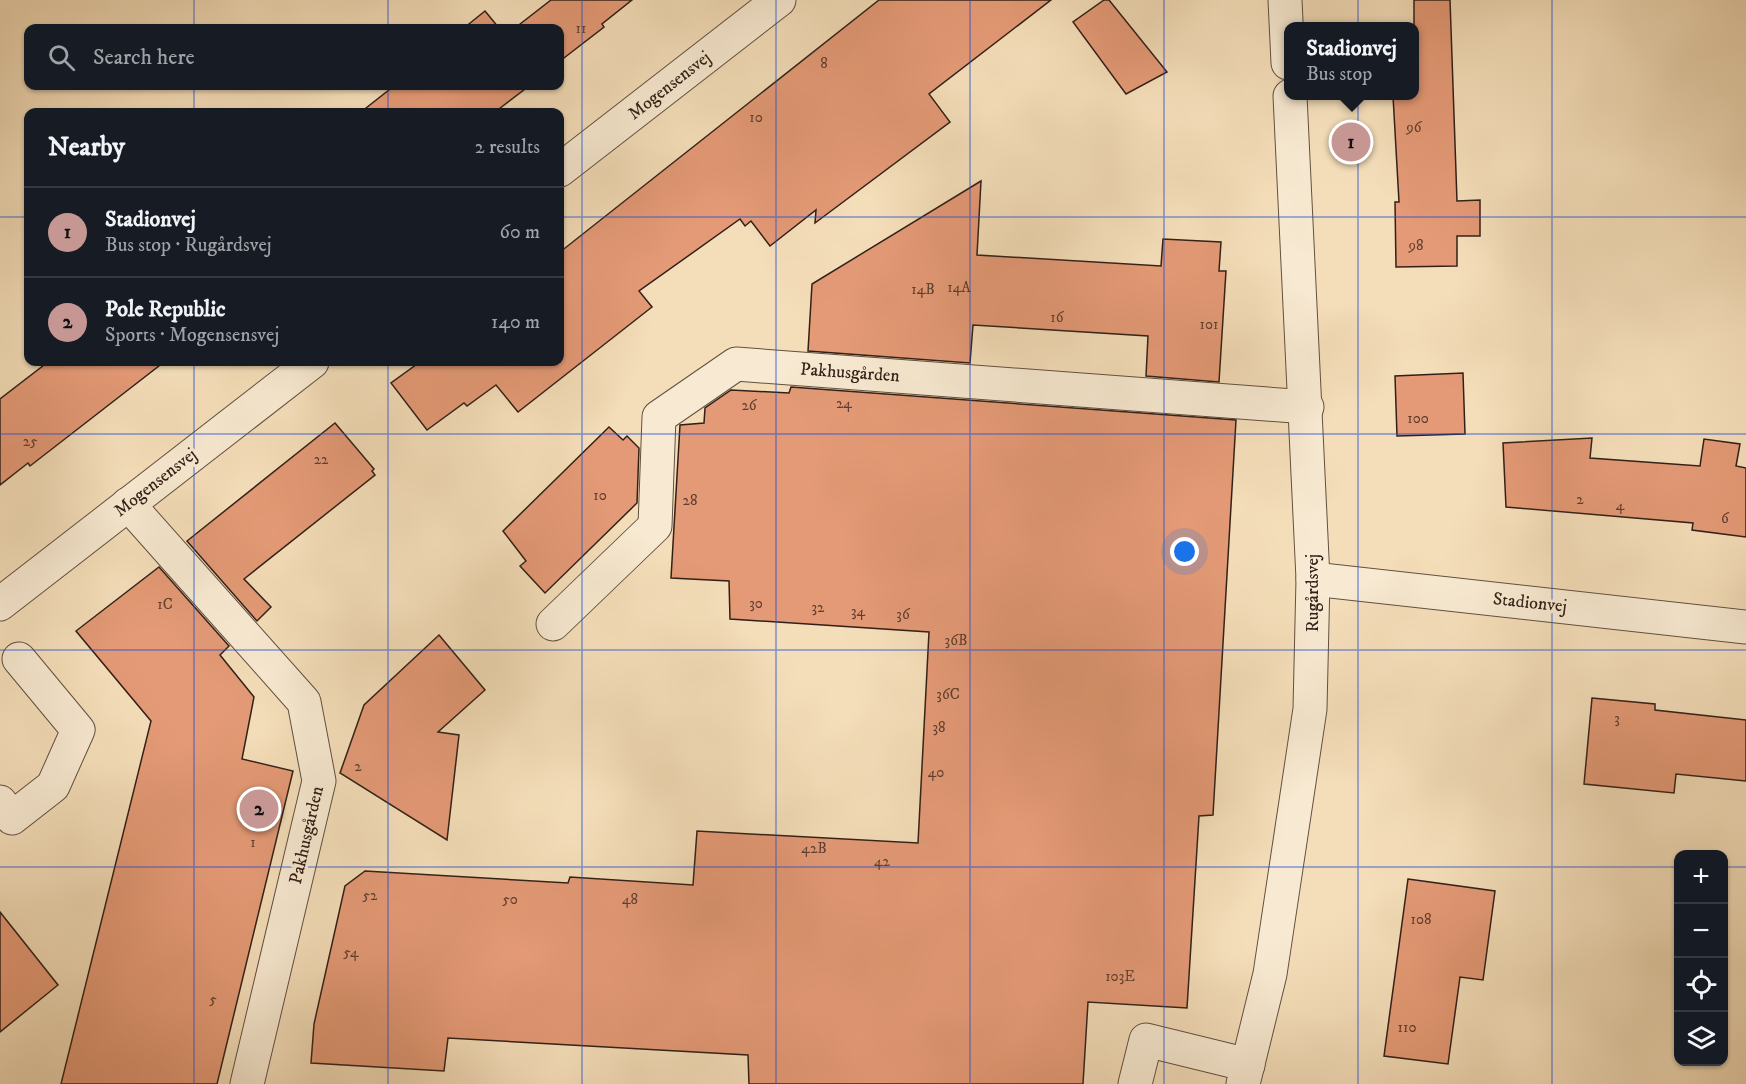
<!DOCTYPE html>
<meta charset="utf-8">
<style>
:root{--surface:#171b24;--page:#242831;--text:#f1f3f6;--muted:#9ea1a6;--line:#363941;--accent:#c59692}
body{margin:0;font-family:"IM FELL DW Pica",serif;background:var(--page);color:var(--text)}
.controls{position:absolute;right:18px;bottom:18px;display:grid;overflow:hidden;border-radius:12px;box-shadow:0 2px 4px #0004}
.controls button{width:54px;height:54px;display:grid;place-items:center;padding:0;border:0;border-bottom:2px solid var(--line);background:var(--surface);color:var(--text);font:30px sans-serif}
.you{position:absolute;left:1185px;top:552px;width:21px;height:21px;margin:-15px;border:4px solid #fff;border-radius:50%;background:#1a73e8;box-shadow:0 0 0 9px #1a73e833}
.badge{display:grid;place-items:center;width:39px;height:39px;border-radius:50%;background:var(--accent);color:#111;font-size:20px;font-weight:700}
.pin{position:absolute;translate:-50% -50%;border:3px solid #fff;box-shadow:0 2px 6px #0006}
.popup{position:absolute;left:1284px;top:22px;width:135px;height:78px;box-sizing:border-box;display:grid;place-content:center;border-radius:12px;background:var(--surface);filter:drop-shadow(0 2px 4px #0005);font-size:20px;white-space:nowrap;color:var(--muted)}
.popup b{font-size:22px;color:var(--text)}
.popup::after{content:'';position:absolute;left:50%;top:100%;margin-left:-12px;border:12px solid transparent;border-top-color:var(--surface)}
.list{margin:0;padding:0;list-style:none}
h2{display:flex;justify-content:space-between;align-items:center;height:78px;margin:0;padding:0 24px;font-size:26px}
h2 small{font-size:20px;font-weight:400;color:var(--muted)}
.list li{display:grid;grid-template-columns:39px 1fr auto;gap:18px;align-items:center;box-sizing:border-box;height:90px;padding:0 24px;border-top:2px solid var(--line)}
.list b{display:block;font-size:22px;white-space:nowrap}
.list p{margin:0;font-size:20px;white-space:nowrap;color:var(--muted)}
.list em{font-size:20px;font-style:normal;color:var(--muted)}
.icon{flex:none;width:33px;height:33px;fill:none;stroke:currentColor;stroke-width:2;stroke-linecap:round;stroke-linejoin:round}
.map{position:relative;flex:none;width:1746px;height:1084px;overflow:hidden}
.search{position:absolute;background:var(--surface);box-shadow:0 2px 4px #0004;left:24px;top:24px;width:540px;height:66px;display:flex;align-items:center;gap:15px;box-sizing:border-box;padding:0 21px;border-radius:12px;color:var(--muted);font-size:22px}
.panel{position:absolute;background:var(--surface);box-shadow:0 2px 4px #0004;left:24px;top:108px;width:540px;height:258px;border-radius:12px}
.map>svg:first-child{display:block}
.building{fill:#e49a76;stroke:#322018;stroke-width:1.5}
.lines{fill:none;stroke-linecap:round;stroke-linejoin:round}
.minor-casing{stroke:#625040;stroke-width:35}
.minor{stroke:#f8ead2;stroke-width:33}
.grid{fill:none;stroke:#1d4ed8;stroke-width:1.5;stroke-opacity:0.55}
.labels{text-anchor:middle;stroke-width:6;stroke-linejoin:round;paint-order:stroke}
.number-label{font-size:15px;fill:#5e3e30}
.street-label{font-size:18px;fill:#322018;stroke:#f8ead2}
</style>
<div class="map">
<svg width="1746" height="1084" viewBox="0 0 1746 1084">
<rect width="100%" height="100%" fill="#f4deb9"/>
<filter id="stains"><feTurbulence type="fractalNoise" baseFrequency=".00333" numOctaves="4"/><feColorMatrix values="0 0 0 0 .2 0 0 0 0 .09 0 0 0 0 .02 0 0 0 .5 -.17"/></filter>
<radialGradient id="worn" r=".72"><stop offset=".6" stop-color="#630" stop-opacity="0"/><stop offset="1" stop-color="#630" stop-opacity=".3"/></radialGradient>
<g class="building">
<path d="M 551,0 L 632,0 L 602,24 L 604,27 L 560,61 L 560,28 L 515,28 Z"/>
<path d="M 879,0 L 1051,0 L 929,94 L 950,122 L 815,223 L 816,210 L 770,246 L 751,221 L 745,226 L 740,219 L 639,291 L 652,307 L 518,412 L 496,385 L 467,406 L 464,403 L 427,430 L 391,383 L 420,362 L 560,362 L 560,252 Z"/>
<path d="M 1104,0 L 1109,0 L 1167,72 L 1126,94 L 1073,22 Z"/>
<path d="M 1414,0 L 1450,0 L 1457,201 L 1480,200 L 1480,236 L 1457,236 L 1457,266 L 1396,267 L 1395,202 L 1399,202 L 1393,96 L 1414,96 Z"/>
<path d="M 485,11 L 499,28 L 464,28 Z"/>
<path d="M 394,86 L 529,86 L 495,112 L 361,112 Z"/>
<path d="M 981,181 L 977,255 L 1161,266 L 1163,239 L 1221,242 L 1219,271 L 1226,271 L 1219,382 L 1146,376 L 1148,336 L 973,325 L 970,363 L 808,351 L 812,284 Z"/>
<path d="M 48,362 L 164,362 L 30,466 L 28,463 L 0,485 L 0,399 Z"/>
<path d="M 1463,373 L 1465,434 L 1397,436 L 1395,376 Z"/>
<path d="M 791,387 L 1236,420 L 1213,815 L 1199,816 L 1187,1008 L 1088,1002 L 1083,1084 L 749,1084 L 748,1055 L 448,1038 L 444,1071 L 311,1063 L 314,1024 L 345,886 L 365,871 L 568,883 L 570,877 L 693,885 L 697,831 L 918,843 L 929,632 L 730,619 L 729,581 L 671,578 L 680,425 L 704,423 L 705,408 L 731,390 L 789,393 Z"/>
<path d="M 335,423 L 374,469 L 372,471 L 375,475 L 244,579 L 271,607 L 257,621 L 187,541 Z"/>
<path d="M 609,427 L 623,440 L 627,436 L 639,448 L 637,503 L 545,593 L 520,566 L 526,561 L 503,531 Z"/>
<path d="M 1592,438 L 1590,458 L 1700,466 L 1704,439 L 1740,444 L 1736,466 L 1746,468 L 1746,537 L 1692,530 L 1693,523 L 1506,507 L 1503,443 Z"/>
<path d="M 159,567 L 229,646 L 220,655 L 254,697 L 242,759 L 293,771 L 217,1084 L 61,1084 L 151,721 L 76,631 Z"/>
<path d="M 439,635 L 485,690 L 438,732 L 459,735 L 447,840 L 340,773 L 364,705 Z"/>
<path d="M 1592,698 L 1655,704 L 1655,710 L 1746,720 L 1746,781 L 1676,774 L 1674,793 L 1584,784 Z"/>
<path d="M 1408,879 L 1495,891 L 1483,980 L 1460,977 L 1448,1064 L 1384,1056 Z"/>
<path d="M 0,912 L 58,985 L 0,1032 Z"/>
</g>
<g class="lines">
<defs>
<g id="minor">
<path d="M 1285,0 L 1288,63"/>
<path d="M 560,170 L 779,0"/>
<path d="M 128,504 L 304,702 L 319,781 L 247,1084"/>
<path d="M 1313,579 L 1746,627"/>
<path d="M 0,604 L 312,362"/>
<path d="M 553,624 L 655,526 L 659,417 L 736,364 L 1307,407"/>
<path d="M 0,802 L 12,818 L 53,786 L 78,730 L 19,659"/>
<path d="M 1135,1084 L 1146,1040 L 1248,1065"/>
<path d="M 1243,1084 L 1270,974 L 1310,709 L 1313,579 L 1290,96"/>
</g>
</defs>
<use href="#minor" class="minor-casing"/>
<use href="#minor" class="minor"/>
</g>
<path class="grid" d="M 194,0 L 194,28M 388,0 L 388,28M 582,0 L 582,1084M 776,0 L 776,1084M 970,0 L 970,1084M 1164,0 L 1164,1084M 1358,0 L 1358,1084M 1552,0 L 1552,1084M 194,86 L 194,112M 388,86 L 388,112M 0,217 L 28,217M 560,217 L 1746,217M 194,362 L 194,1084M 388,362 L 388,1084M 0,434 L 1746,434M 0,650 L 1746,650M 0,867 L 1678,867M 1724,867 L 1746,867"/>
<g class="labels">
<g class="number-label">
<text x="581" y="33">11</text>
<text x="824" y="68">8</text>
<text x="756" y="122">10</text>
<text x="1414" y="132">96</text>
<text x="1416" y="250">98</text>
<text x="959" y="292">14A</text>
<text x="923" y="294">14B</text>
<text x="1057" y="322">16</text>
<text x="1209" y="329">101</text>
<text x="844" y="408">24</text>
<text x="749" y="410">26</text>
<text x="1418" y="423">100</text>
<text x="30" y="446">25</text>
<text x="321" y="464">22</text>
<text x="600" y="500">10</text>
<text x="1580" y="504">2</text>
<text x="690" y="505">28</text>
<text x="1620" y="510">4</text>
<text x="1725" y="523">6</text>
<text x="756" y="608">30</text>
<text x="165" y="609">1C</text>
<text x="818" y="612">32</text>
<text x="858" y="616">34</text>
<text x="903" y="619">36</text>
<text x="956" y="645">36B</text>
<text x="948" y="699">36C</text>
<text x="1617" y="723">3</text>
<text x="939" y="732">38</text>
<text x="358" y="771">2</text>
<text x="936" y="777">40</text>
<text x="253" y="847">1</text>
<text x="814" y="853">42B</text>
<text x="882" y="866">42</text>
<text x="370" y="900">52</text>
<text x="510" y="904">50</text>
<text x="630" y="904">48</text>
<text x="1421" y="924">108</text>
<text x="351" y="957">54</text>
<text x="1120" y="981">103E</text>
<text x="213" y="1004">5</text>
<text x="1407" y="1032">110</text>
</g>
<g class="street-label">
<text transform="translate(669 85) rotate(-38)" y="6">Mogensensvej</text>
<text transform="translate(850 372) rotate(4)" y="6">Pakhusgården</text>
<text transform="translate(155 482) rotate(-38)" y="6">Mogensensvej</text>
<text transform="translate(1312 593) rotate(-90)" y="6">Rugårdsvej</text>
<text transform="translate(1530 602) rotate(6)" y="6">Stadionvej</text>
<text transform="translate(306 835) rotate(-77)" y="6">Pakhusgården</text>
</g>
</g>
<rect width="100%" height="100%" filter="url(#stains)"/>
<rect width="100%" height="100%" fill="url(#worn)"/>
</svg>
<div class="controls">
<button>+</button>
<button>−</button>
<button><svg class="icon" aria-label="locate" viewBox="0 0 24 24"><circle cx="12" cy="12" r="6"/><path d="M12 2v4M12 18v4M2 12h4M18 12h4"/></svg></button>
<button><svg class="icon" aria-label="layers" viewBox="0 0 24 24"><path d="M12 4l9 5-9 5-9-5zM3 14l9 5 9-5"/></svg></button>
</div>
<div class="you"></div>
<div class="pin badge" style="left:1351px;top:142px">1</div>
<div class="popup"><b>Stadionvej</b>Bus stop</div>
<div class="pin badge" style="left:259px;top:809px">2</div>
<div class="search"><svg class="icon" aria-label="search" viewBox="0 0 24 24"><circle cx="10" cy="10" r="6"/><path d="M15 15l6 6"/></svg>Search here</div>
<section class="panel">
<h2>Nearby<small>2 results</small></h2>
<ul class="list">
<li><span class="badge">1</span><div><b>Stadionvej</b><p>Bus stop · Rugårdsvej</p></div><em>60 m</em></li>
<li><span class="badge">2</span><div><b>Pole Republic</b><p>Sports · Mogensensvej</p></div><em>140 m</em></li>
</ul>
</section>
</div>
